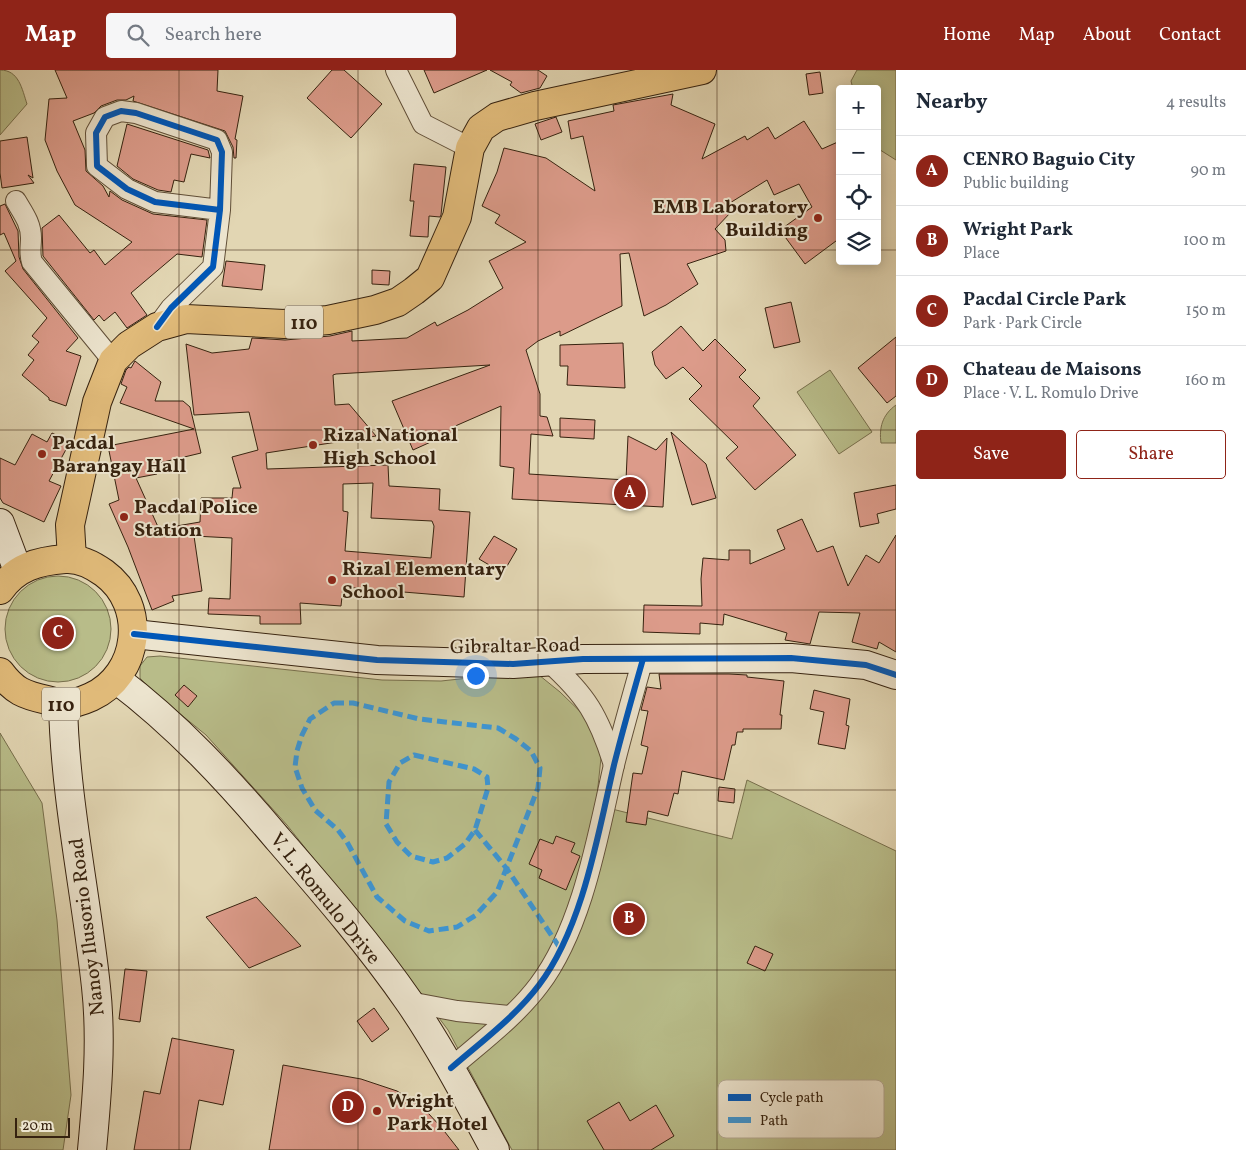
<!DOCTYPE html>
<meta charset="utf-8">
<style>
:root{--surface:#fff;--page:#f6f6f7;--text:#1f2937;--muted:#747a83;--line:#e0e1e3;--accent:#8f2418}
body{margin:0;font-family:Vollkorn,serif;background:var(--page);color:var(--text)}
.controls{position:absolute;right:15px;top:15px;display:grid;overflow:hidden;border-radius:5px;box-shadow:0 2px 12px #0003}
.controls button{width:45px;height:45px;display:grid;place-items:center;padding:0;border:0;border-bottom:1px solid var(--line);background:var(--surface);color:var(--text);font:25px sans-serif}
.scale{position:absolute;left:15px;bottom:12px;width:55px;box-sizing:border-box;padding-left:5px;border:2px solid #36220f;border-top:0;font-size:14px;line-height:18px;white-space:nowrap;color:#36220f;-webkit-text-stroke:4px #ece4ce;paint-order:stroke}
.you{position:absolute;left:475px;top:605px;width:18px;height:18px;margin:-12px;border:4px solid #fff;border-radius:50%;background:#1a73e8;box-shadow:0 0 0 8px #1a73e833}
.badge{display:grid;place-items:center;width:32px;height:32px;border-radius:50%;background:var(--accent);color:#fff;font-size:16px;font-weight:700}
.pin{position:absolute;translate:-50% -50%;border:2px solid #fff;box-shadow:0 1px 5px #0006}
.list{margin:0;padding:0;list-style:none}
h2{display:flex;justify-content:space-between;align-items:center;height:65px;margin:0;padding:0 20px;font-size:21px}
h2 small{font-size:16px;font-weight:400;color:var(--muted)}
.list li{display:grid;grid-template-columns:32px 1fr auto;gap:15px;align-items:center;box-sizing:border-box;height:70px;padding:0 20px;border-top:1px solid var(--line)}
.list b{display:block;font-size:19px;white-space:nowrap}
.list p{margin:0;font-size:16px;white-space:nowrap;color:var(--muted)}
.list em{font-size:16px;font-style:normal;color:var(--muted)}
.actions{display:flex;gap:10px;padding:15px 20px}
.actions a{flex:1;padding:11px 0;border:1px solid var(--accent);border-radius:5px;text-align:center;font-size:18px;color:var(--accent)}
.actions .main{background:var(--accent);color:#fff}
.icon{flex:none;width:28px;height:28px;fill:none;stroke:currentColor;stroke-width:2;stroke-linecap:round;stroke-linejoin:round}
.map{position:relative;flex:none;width:896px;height:1080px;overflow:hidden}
header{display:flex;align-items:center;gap:30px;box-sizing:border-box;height:70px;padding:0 25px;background:var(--accent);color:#fff}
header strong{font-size:24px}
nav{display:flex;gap:28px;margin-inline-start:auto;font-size:18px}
.search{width:350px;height:45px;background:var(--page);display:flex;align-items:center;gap:12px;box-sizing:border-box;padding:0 18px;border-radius:5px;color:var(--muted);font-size:19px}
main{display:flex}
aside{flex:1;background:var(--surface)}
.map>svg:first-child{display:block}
.green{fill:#b8bc89;stroke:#776f4c}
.building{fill:#dc9b8a;stroke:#36220f;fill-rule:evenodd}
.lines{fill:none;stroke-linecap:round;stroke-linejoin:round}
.street-casing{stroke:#614f38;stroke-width:22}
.secondary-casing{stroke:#36220f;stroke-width:30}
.primary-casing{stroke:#36220f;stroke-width:30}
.street{stroke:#ece4ce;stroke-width:20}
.secondary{stroke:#ece4ce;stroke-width:28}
.primary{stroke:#e1bb7a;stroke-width:28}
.quiet{stroke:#3e95d2;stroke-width:5;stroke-dasharray:10 5;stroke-linecap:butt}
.cycleway-casing{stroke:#ece4ce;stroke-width:9}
.cycleway{stroke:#0057b8;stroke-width:6}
.grid{fill:none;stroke:#36220f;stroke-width:1;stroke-opacity:0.55}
.poi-dot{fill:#8f2418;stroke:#ece4ce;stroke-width:2}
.labels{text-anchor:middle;stroke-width:4;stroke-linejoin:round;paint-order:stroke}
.shield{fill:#ece4ce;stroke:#6d5c48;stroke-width:1}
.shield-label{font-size:19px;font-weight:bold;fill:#36220f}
.poi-label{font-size:20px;font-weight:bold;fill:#36220f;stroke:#ece4ce;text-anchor:start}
.street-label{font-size:20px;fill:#36220f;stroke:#ece4ce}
.key{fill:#ece4ce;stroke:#b5aa95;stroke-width:1}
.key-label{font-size:14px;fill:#36220f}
</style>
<header>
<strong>Map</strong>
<div class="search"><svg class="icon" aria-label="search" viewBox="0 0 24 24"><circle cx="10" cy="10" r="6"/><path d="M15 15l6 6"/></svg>Search here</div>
<nav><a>Home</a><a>Map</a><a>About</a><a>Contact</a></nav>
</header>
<main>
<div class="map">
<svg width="896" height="1080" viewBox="0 0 896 1080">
<rect width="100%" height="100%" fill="#e2d6b3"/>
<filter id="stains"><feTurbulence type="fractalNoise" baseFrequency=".004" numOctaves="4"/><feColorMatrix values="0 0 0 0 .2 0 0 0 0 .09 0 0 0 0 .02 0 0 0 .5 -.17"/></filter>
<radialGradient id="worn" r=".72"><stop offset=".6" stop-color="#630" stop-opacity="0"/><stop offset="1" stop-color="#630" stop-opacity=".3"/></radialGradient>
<g class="green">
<path d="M 0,0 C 19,0 22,19 27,34 L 0,65 Z"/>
<path d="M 857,0 L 896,0 L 896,90 L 877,78 L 877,19 L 853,19 L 851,11 Z"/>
<path d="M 830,300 L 872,362 L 839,384 L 797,322 Z"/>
<path d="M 896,335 L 896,373 L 881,373 C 879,358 882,345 896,335 Z"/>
<circle cx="58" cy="559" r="53"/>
<path d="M 160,586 L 382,610 L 441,611 L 534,601 L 560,622 L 591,652 L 601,688 L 596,735 L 732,769 L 747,710 L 896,781 L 896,1080 L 512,1080 L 448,960 L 421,924 L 287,755 L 206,665 L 152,621 L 140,608 L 140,596 L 147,587 Z"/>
<path d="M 0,663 L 42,733 L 57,850 L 71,1025 L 63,1080 L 0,1080 Z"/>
</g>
<g class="building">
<path d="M 55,0 L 218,0 L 217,21 L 243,26 L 235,69 L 237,70 L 236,88 L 234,88 L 233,77 L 225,61 L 133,31 L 134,26 L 126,30 L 117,30 L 101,36 L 94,43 L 73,51 L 85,80 L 86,101 L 103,116 L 109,127 L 110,121 L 122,130 L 153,144 L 207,150 L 202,187 L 177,184 L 131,223 L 147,245 L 127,258 L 115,242 L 104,251 L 99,245 L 94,250 L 43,186 L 42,158 L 59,145 L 90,183 L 94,180 L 105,195 L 132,172 L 75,135 L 57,101 L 45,70 L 49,29 L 67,28 Z"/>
<path d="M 332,0 L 344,0 L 382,34 L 351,68 L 307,28 Z"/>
<path d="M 424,0 L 487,0 L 434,23 Z"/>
<path d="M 490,0 L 538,0 L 547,6 L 540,18 L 521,23 L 510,15 L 512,12 Z"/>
<path d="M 820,2 L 823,23 L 809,25 L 806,4 Z"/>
<path d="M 673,24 L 671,35 L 715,54 L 702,89 L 745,66 L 747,70 L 768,57 L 775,69 L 804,51 L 822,79 L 840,71 L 840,168 L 805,194 L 780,160 L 812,137 L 799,114 L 774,125 L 767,110 L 725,136 L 731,142 L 715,159 L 725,170 L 726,181 L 687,194 L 698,214 L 666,235 L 644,246 L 629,183 L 620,184 L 622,236 L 560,266 L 560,261 L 538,271 L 526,280 L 540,324 L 540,346 L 547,347 L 553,366 L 531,364 L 529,404 L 626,410 L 628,366 L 656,380 L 667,368 L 663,437 L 512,429 L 514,398 L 500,396 L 501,336 L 453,357 L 455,361 L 413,380 L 392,331 L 490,295 L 336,304 L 333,305 L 335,335 L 349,334 L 376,366 L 266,383 L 267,399 L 388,395 L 389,416 L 440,419 L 439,440 L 470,442 L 464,527 L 343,517 L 341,536 L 300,533 L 301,554 L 260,554 L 260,546 L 208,544 L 209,528 L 230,529 L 232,468 L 194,466 L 202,521 L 172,526 L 174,531 L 152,540 L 128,477 L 109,434 L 119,430 L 108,376 L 194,359 L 120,333 L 127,317 L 121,314 L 126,300 L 129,297 L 131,298 L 135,291 L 161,312 L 155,331 L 183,331 L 190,337 L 201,383 L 155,394 L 157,404 L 136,408 L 159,459 L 200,452 L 201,428 L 232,428 L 233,418 L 241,418 L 232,387 L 258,380 L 249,342 L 194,345 L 186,274 L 212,283 L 249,279 L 252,268 L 285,270 L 330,266 L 352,261 L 352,271 L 407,268 L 435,252 L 437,256 L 468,240 L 503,218 L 489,191 L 526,172 L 495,153 L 500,145 L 482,136 L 497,102 L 504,78 L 546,88 L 595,121 L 583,66 L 571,69 L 568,51 L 614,41 L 613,35 ZM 373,413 L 371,448 L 432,451 L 434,456 L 431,488 L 345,481 L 348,442 L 343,441 L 343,414 Z"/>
<path d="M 556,47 L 562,62 L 541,70 L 535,54 Z"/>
<path d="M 127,54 L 208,80 L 210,88 L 191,84 L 184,112 L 174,110 L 171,122 L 158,120 L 133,109 L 117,96 Z"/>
<path d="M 27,67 L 33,108 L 28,105 L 34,113 L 2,118 L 0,103 L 0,71 Z"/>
<path d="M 414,94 L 446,97 L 441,145 L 440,147 L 429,146 L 428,167 L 410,166 L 414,131 L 410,131 Z"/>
<path d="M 5,134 L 18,161 L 19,187 L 23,199 L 78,268 L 66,281 L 81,286 L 66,336 L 49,330 L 49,328 L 22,305 L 34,290 L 28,285 L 39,272 L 32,266 L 47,248 L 5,201 L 16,191 L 4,163 L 0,165 L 0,136 Z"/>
<path d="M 226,191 L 265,195 L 262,220 L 222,216 Z"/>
<path d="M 372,200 L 390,201 L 389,215 L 372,214 Z"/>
<path d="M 791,232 L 800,272 L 774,278 L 765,238 Z"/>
<path d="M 681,256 L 703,281 L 715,269 L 746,300 L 739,307 L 760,328 L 753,336 L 796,385 L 755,420 L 726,388 L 738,377 L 689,329 L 702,316 L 683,297 L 666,309 L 655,295 L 652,282 Z"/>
<path d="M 896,267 L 896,326 L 887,333 L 858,298 Z"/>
<path d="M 623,273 L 625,318 L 567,315 L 568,296 L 560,296 L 560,275 Z"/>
<path d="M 560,348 L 595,350 L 594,369 L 560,367 Z"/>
<path d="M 671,362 L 706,394 L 716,428 L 692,435 Z"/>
<path d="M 52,363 L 70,372 L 49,411 L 61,416 L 44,452 L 3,433 L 0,428 L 0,388 L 15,395 L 32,364 L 47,372 Z"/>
<path d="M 896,415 L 896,439 L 877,444 L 879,453 L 860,457 L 854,423 Z"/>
<path d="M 802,449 L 817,482 L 833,476 L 848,516 L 866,485 L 879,493 L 896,465 L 896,582 L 879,572 L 877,579 L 852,572 L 860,543 L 819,542 L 810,574 L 785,570 L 787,563 L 724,544 L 723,555 L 700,553 L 700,564 L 643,562 L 644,535 L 702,536 L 701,509 L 703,488 L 729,490 L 729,480 L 750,480 L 750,494 L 785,479 L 777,460 Z"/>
<path d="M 494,466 L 517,479 L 503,503 L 479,489 Z"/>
<path d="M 659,604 L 729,604 L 747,605 L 747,607 L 784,611 L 780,645 L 782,645 L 781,659 L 743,659 L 743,662 L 737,662 L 735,675 L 732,675 L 724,710 L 682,701 L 678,724 L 674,723 L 668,746 L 648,741 L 646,755 L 626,752 L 633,703 L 642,704 L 648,677 L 641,675 L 648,641 L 641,640 L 647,617 L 661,619 Z"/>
<path d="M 184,615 L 197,626 L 188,637 L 175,625 Z"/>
<path d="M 814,620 L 850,629 L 846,655 L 849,656 L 845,679 L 818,674 L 824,642 L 810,639 Z"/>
<path d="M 719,717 L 735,719 L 734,733 L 718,731 Z"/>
<path d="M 556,766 L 575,773 L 571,782 L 580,786 L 566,820 L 539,808 L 542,800 L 529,794 L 540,769 L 553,774 Z"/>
<path d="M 256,827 L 301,876 L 249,898 L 206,847 Z"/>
<path d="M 755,876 L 773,884 L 765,901 L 747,893 Z"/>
<path d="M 125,899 L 147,901 L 140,952 L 119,949 Z"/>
<path d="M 374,938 L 389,959 L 372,972 L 357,951 Z"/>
<path d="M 172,968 L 234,980 L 223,1035 L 199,1030 L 190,1080 L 134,1080 L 144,1021 L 160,1024 Z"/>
<path d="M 283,995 L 361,1009 L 397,1021 L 413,1031 L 428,1043 L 441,1057 L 459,1080 L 269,1080 Z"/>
<path d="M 619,1032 L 630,1051 L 656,1035 L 674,1066 L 651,1080 L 604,1080 L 587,1051 Z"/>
</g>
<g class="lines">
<defs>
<g id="street">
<path d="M 396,0 L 423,54 L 470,78"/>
<path d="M 16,131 C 23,143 31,153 31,168 C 31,177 29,183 32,192 L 113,291"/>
<path d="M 157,257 L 171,238 L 213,197 L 220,140 L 222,82 L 217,70 L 136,43 L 121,41 L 105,47 L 96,63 L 97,96 L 127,119 L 155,132 L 220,140"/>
<path d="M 548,591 C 586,625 599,646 614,695"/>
<path d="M 409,932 L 457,941 L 509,946"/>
<path d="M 451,998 C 481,972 515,947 539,915 C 583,857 598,764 614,695 C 623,659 633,624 643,589"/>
</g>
<g id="secondary">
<path d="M 0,453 L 18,501"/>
<path d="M 134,564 L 377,590 L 513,594 L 583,589 L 791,588 L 866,595 L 896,605"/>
<path d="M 116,609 C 177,655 228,710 277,768 C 323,821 370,875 410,933 C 442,980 468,1030 495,1080"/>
<path d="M 63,634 C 65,729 86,823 96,917 C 102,971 97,1026 92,1080"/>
</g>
<g id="primary">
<path d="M 72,489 L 70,455 L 97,332 L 113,291 L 129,275 L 157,257 L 186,249 L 284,254 L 328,250 L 375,240 L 398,232 L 414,221 L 430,208 L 457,147 L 470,78 L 481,58 L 497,47 L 535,36 L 702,0"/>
<path d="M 0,520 C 16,497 38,491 65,489 C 79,488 93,495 104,503 C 148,535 140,605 91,627 C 82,631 71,635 62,634 C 57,633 52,631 47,630 C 24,625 14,621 0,602"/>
</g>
</defs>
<use href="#street" class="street-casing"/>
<use href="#secondary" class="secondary-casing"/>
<use href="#primary" class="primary-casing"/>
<use href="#street" class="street"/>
<use href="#secondary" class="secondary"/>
<use href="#primary" class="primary"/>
<g class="quiet">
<path d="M 334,633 L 353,633 L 419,649 L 498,658 L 516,669 L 531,681 L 540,698 L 538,718 L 497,822 L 476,845 L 457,857 L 429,861 L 405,851 L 377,827 L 347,772 L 338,760 L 315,740 L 302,718 L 295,697 L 297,681 L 302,665 L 310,649 Z"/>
<path d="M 414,685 L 474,699 L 487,707 L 488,718 L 475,760 L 465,774 L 447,788 L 433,792 L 411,786 L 397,772 L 386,754 L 389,712 L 400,693 Z"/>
<path d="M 475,760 L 507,799 L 560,878"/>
</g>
<defs>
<g id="cycleway">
<path d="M 157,257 L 171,238 L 213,197 L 220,140 L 222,82 L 217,70 L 136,43 L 121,41 L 105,47 L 96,63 L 97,96 L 127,119 L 155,132 L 220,140"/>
<path d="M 134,564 L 377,590 L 513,594 L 583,589 L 791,588 L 866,595 L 896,605"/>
<path d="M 451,998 C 481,972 515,947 539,915 C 583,857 598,764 614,695 C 623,659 633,624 643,589"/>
</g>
</defs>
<use href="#cycleway" class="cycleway-casing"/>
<use href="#cycleway" class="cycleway"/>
</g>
<path class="grid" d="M 179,0 L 179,1080M 358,0 L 358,1080M 538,0 L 538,1080M 717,0 L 717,1080M 0,180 L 840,180M 877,180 L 896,180M 0,360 L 896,360M 0,540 L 896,540M 0,720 L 896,720M 0,900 L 896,900"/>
<g class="poi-dot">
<circle cx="818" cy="148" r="5"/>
<circle cx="313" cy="375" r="5"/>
<circle cx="42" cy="384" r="5"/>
<circle cx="124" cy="447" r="5"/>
<circle cx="332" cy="510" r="5"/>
<circle cx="377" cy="1041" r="5"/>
</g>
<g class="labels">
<g class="shield">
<rect x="285" y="235.5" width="38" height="33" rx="4"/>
<rect x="42" y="617.5" width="38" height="33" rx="4"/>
</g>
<g class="shield-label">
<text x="304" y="259">110</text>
<text x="61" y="641">110</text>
</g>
<g class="poi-label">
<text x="808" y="143" text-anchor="end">EMB Laboratory<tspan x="808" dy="23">Building</tspan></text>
<text x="323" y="371">Rizal National<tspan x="323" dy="23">High School</tspan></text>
<text x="52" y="379">Pacdal<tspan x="52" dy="23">Barangay Hall</tspan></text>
<text x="134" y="443">Pacdal Police<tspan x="134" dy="23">Station</tspan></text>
<text x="342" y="505">Rizal Elementary<tspan x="342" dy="23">School</tspan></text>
<text x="387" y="1037">Wright<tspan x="387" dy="23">Park Hotel</tspan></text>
</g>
<g class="street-label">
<text transform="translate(515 575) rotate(-1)" y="7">Gibraltar Road</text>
<text transform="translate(326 828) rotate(51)" y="7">V. L. Romulo Drive</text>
<text transform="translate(86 857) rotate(-97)" y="7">Nanoy Ilusorio Road</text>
</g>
</g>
<rect x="718" y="1010" width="166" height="58" rx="8" class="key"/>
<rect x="728" y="1024" width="23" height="7" fill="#0057b8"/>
<rect x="728" y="1047" width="23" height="6" fill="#3e95d2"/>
<g class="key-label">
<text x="760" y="1032">Cycle path</text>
<text x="760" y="1055">Path</text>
</g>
<rect width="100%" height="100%" filter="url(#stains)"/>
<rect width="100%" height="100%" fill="url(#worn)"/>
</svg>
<div class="controls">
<button>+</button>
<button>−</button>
<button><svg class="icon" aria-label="locate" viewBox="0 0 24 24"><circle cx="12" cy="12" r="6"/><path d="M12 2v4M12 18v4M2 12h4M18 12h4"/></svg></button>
<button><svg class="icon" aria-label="layers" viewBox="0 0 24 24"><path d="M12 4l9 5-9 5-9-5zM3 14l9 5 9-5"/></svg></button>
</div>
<div class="scale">20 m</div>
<div class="you"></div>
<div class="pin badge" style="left:630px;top:423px">A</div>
<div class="pin badge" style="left:629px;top:849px">B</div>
<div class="pin badge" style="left:58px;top:563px">C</div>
<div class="pin badge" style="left:348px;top:1037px">D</div>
</div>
<aside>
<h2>Nearby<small>4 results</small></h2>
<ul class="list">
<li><span class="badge">A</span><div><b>CENRO Baguio City</b><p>Public building</p></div><em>90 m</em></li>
<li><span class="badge">B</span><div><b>Wright Park</b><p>Place</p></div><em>100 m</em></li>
<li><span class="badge">C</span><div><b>Pacdal Circle Park</b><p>Park · Park Circle</p></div><em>150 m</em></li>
<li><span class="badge">D</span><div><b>Chateau de Maisons</b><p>Place · V. L. Romulo Drive</p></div><em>160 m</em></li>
</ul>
<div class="actions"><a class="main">Save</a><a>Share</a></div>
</aside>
</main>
